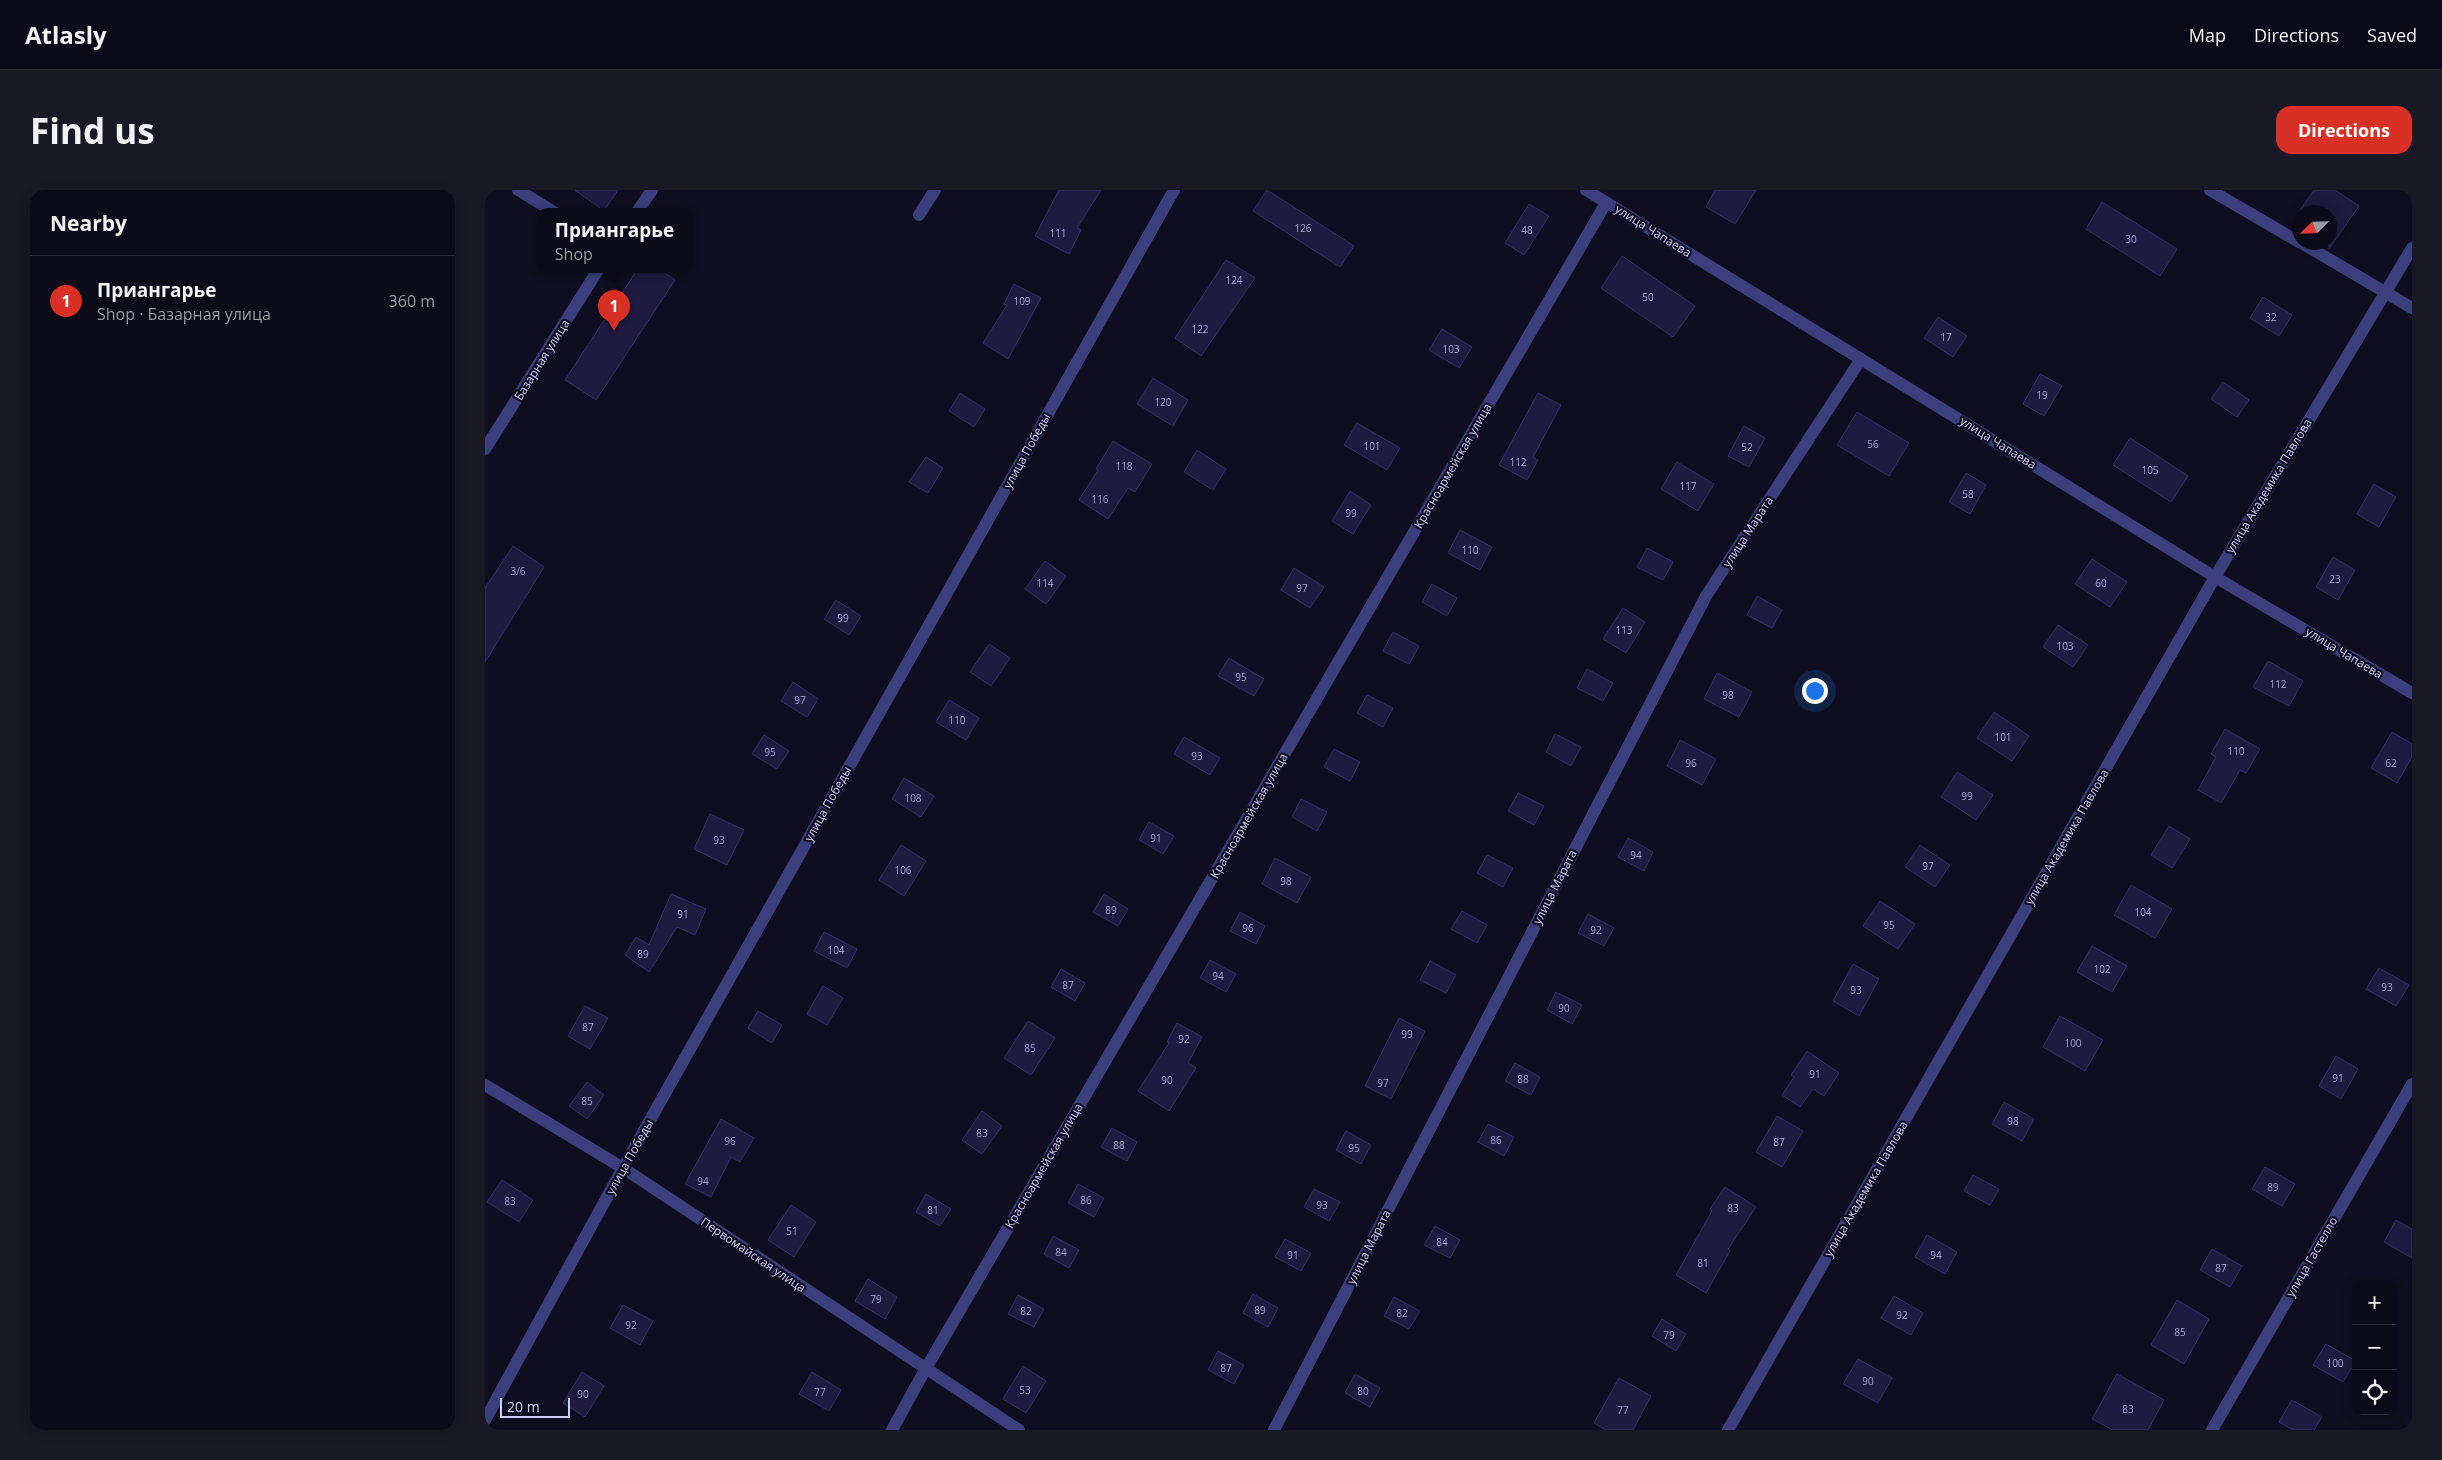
<!DOCTYPE html>
<meta charset="utf-8">
<style>
:root{--surface:#0b0a18;--page:#191825;--text:#f1f3f6;--muted:#9a9aa2;--line:#2b2b37;--accent:#d93025}
body{margin:0;font-family:"Open Sans",sans-serif;background:var(--page);color:var(--text)}
.controls{position:absolute;right:15px;bottom:15px;display:grid;overflow:hidden;border-radius:10px;box-shadow:0 2px 12px #0003}
.controls button{width:45px;height:45px;display:grid;place-items:center;padding:0;border:0;border-bottom:1px solid var(--line);background:var(--surface);color:var(--text);font:25px sans-serif}
.compass{position:absolute;left:1807px;top:15px;width:45px;height:45px;border-radius:50%;background:var(--surface);box-shadow:0 2px 12px #0003;rotate:247deg}
.scale{position:absolute;left:15px;bottom:12px;width:70px;box-sizing:border-box;padding-left:5px;border:2px solid #d0cffd;border-top:0;font-size:14px;line-height:18px;white-space:nowrap;color:#d0cffd;-webkit-text-stroke:4px #0f0e20;paint-order:stroke}
.you{position:absolute;left:1329px;top:500px;width:18px;height:18px;margin:-12px;border:4px solid #fff;border-radius:50%;background:#1a73e8;box-shadow:0 0 0 8px #1a73e833}
.badge{display:grid;place-items:center;width:32px;height:32px;border-radius:50%;background:var(--accent);color:#fff;font-size:16px;font-weight:700}
.pin{position:absolute;translate:-50% -41px;filter:drop-shadow(0 1px 2px #0008)}
.pin::after{content:'';position:absolute;top:26px;width:18px;height:15px;background:inherit;clip-path:polygon(0 0,100% 0,50% 100%)}
.popup{position:absolute;left:52px;top:18px;width:155px;height:65px;box-sizing:border-box;display:grid;place-content:center;border-radius:10px;background:var(--surface);filter:drop-shadow(0 1px 4px #0005);font-size:16px;white-space:nowrap;color:var(--muted)}
.popup b{font-size:19px;color:var(--text)}
.popup::after{content:'';position:absolute;left:50%;top:100%;margin-left:-10px;border:10px solid transparent;border-top-color:var(--surface)}
.list{margin:0;padding:0;list-style:none}
h2{display:flex;justify-content:space-between;align-items:center;height:65px;margin:0;padding:0 20px;font-size:21px}
h2 small{font-size:16px;font-weight:400;color:var(--muted)}
.list li{display:grid;grid-template-columns:32px 1fr auto;gap:15px;align-items:center;box-sizing:border-box;height:90px;padding:0 20px;border-top:1px solid var(--line)}
.list b{display:block;font-size:19px;white-space:nowrap}
.list p{margin:0;font-size:16px;white-space:nowrap;color:var(--muted)}
.list em{font-size:16px;font-style:normal;color:var(--muted)}
.icon{flex:none;width:28px;height:28px;fill:none;stroke:currentColor;stroke-width:2;stroke-linecap:round;stroke-linejoin:round}
.map{position:relative;flex:none;width:1927px;height:1240px;overflow:hidden;border-radius:15px}
header{display:flex;align-items:center;gap:30px;box-sizing:border-box;height:70px;padding:0 25px;background:var(--surface);border-bottom:1px solid var(--line)}
header strong{font-size:24px}
nav{display:flex;gap:28px;margin-inline-start:auto;font-size:18px}
.intro{display:flex;align-items:center;justify-content:space-between;box-sizing:border-box;height:120px;padding:0 30px}
h1{margin:0;font-size:35px}
.button{padding:12px 22px;border-radius:15px;background:var(--accent);color:#fff;font-size:18px;font-weight:700}
main{display:flex;gap:30px;padding:0 30px}
aside{flex:1;background:var(--surface);border-radius:15px;box-shadow:0 2px 12px #0003}
.map>svg:first-child{display:block}
.building{fill:#1f1b40;stroke:#342e6b}
.lines{fill:none;stroke-linecap:round;stroke-linejoin:round}
.minor{stroke:#3b3f7d;stroke-width:12}
.labels{text-anchor:middle;stroke-width:4.5;stroke-linejoin:round;paint-order:stroke}
.number-label{font-size:10px;fill:#a4a2ce}
.street-label{font-size:12px;fill:#d0cffd;stroke:#0f0e20}
</style>
<header>
<strong>Atlasly</strong>
<nav><a>Map</a><a>Directions</a><a>Saved</a></nav>
</header>
<div class="intro"><h1>Find us</h1><a class="button">Directions</a></div>
<main>
<aside>
<h2>Nearby<small></small></h2>
<ul class="list">
<li><span class="badge">1</span><div><b>Приангарье</b><p>Shop · Базарная улица</p></div><em>360 m</em></li>
</ul>
</aside>
<div class="map">
<svg width="1927" height="1240" viewBox="0 0 1927 1240">
<rect width="100%" height="100%" fill="#0f0e20"/>
<g class="building">
<path d="M 90,0 L 133,0 L 119,21 Z"/>
<path d="M 574,0 L 616,0 L 592,38 L 596,40 L 584,64 L 550,46 Z"/>
<path d="M 782,0 L 869,56 L 855,77 L 768,21 Z"/>
<path d="M 1230,0 L 1271,0 L 1250,34 L 1221,17 Z"/>
<path d="M 1829,0 L 1850,0 L 1874,16 L 1844,59 L 1844,22 L 1814,22 Z"/>
<path d="M 1617,12 L 1692,59 L 1675,86 L 1601,39 Z"/>
<path d="M 1044,14 L 1064,26 L 1039,65 L 1020,53 Z"/>
<path d="M 1137,66 L 1210,116 L 1188,147 L 1116,98 Z"/>
<path d="M 741,70 L 770,88 L 716,166 L 690,148 Z"/>
<path d="M 152,80 L 175,80 L 190,90 L 111,210 L 80,190 Z"/>
<path d="M 529,94 L 556,108 L 523,169 L 498,153 L 522,115 L 519,114 Z"/>
<path d="M 1778,107 L 1807,125 L 1794,146 L 1765,128 Z"/>
<path d="M 1453,127 L 1482,146 L 1468,167 L 1439,148 Z"/>
<path d="M 957,139 L 987,157 L 974,178 L 944,160 Z"/>
<path d="M 1555,184 L 1577,196 L 1559,226 L 1538,214 Z"/>
<path d="M 668,188 L 703,210 L 688,236 L 652,214 Z"/>
<path d="M 1738,192 L 1764,210 L 1752,227 L 1726,209 Z"/>
<path d="M 475,203 L 500,219 L 489,237 L 464,221 Z"/>
<path d="M 1053,203 L 1076,215 L 1048,267 L 1053,270 L 1042,290 L 1014,275 Z"/>
<path d="M 1372,222 L 1424,253 L 1404,286 L 1352,255 Z"/>
<path d="M 872,233 L 915,258 L 902,280 L 859,255 Z"/>
<path d="M 1259,236 L 1280,248 L 1264,277 L 1243,266 Z"/>
<path d="M 1645,248 L 1703,286 L 1686,312 L 1628,275 Z"/>
<path d="M 628,251 L 667,274 L 650,302 L 643,298 L 623,329 L 594,310 L 613,280 L 611,279 Z"/>
<path d="M 712,260 L 741,279 L 728,300 L 699,282 Z"/>
<path d="M 441,267 L 458,278 L 443,303 L 424,292 Z"/>
<path d="M 1192,272 L 1229,294 L 1213,321 L 1176,299 Z"/>
<path d="M 1481,283 L 1501,295 L 1485,324 L 1464,312 Z"/>
<path d="M 1889,294 L 1911,307 L 1894,337 L 1872,324 Z"/>
<path d="M 865,301 L 886,315 L 868,344 L 847,331 Z"/>
<path d="M 975,340 L 1007,357 L 995,380 L 963,363 Z"/>
<path d="M 28,356 L 59,377 L 0,472 L 0,398 Z"/>
<path d="M 1162,358 L 1188,372 L 1178,390 L 1152,377 Z"/>
<path d="M 1848,367 L 1870,380 L 1853,410 L 1831,397 Z"/>
<path d="M 1607,369 L 1642,392 L 1625,417 L 1590,394 Z"/>
<path d="M 560,371 L 581,386 L 561,414 L 540,399 Z"/>
<path d="M 809,378 L 839,397 L 825,418 L 796,400 Z"/>
<path d="M 947,394 L 972,408 L 962,426 L 937,412 Z"/>
<path d="M 1272,406 L 1297,420 L 1287,438 L 1262,425 Z"/>
<path d="M 351,410 L 376,426 L 364,445 L 339,429 Z"/>
<path d="M 1138,418 L 1160,432 L 1141,463 L 1118,449 Z"/>
<path d="M 1573,435 L 1603,455 L 1588,477 L 1558,457 Z"/>
<path d="M 908,442 L 934,456 L 924,474 L 898,461 Z"/>
<path d="M 504,454 L 525,468 L 506,496 L 485,482 Z"/>
<path d="M 744,468 L 779,489 L 769,506 L 733,486 Z"/>
<path d="M 1783,471 L 1818,491 L 1804,516 L 1768,497 Z"/>
<path d="M 1102,479 L 1128,493 L 1118,511 L 1092,498 Z"/>
<path d="M 1232,483 L 1267,502 L 1254,527 L 1219,509 Z"/>
<path d="M 308,492 L 333,509 L 322,527 L 296,511 Z"/>
<path d="M 882,505 L 908,518 L 898,537 L 872,523 Z"/>
<path d="M 464,510 L 494,528 L 481,550 L 451,532 Z"/>
<path d="M 1509,522 L 1544,546 L 1527,571 L 1492,548 Z"/>
<path d="M 1740,539 L 1775,559 L 1761,583 L 1755,580 L 1736,613 L 1713,600 L 1731,567 L 1726,564 Z"/>
<path d="M 1907,542 L 1927,554 L 1927,567 L 1912,593 L 1886,578 Z"/>
<path d="M 1070,544 L 1096,557 L 1086,576 L 1061,562 Z"/>
<path d="M 279,545 L 304,561 L 292,579 L 267,564 Z"/>
<path d="M 699,547 L 735,568 L 725,585 L 689,564 Z"/>
<path d="M 1195,550 L 1231,569 L 1217,595 L 1182,576 Z"/>
<path d="M 849,559 L 875,572 L 865,591 L 839,577 Z"/>
<path d="M 1472,582 L 1508,605 L 1491,630 L 1456,607 Z"/>
<path d="M 419,588 L 449,606 L 436,627 L 407,609 Z"/>
<path d="M 1033,603 L 1059,616 L 1049,635 L 1023,621 Z"/>
<path d="M 816,609 L 842,622 L 832,641 L 807,627 Z"/>
<path d="M 225,624 L 259,640 L 242,675 L 209,659 Z"/>
<path d="M 664,632 L 689,646 L 678,664 L 654,650 Z"/>
<path d="M 1684,636 L 1705,649 L 1687,678 L 1666,665 Z"/>
<path d="M 1143,648 L 1168,662 L 1159,681 L 1133,667 Z"/>
<path d="M 416,655 L 441,671 L 419,706 L 394,690 Z"/>
<path d="M 1435,655 L 1465,675 L 1450,697 L 1420,677 Z"/>
<path d="M 1002,665 L 1028,678 L 1018,697 L 992,683 Z"/>
<path d="M 790,668 L 826,687 L 812,713 L 777,694 Z"/>
<path d="M 1646,695 L 1687,719 L 1670,748 L 1629,725 Z"/>
<path d="M 186,704 L 221,719 L 210,745 L 192,737 L 164,782 L 140,765 L 151,747 L 164,755 Z"/>
<path d="M 619,704 L 643,719 L 633,736 L 608,722 Z"/>
<path d="M 1395,711 L 1430,734 L 1413,759 L 1378,736 Z"/>
<path d="M 977,721 L 1002,735 L 992,753 L 966,739 Z"/>
<path d="M 755,722 L 780,736 L 771,754 L 745,741 Z"/>
<path d="M 1103,724 L 1129,738 L 1119,756 L 1093,743 Z"/>
<path d="M 339,742 L 372,759 L 362,778 L 329,761 Z"/>
<path d="M 1607,756 L 1642,776 L 1627,802 L 1592,782 Z"/>
<path d="M 725,770 L 751,784 L 741,802 L 715,788 Z"/>
<path d="M 945,771 L 971,785 L 961,803 L 935,790 Z"/>
<path d="M 1368,774 L 1394,789 L 1374,826 L 1348,811 Z"/>
<path d="M 1894,778 L 1924,795 L 1911,816 L 1881,799 Z"/>
<path d="M 576,779 L 600,793 L 590,811 L 566,797 Z"/>
<path d="M 338,796 L 358,808 L 342,835 L 322,824 Z"/>
<path d="M 1071,802 L 1097,815 L 1087,834 L 1062,820 Z"/>
<path d="M 100,816 L 123,828 L 105,859 L 83,846 Z"/>
<path d="M 273,821 L 297,835 L 287,853 L 263,838 Z"/>
<path d="M 1575,826 L 1618,850 L 1600,881 L 1558,857 Z"/>
<path d="M 914,828 L 940,841 L 906,909 L 880,896 Z"/>
<path d="M 543,831 L 570,848 L 546,885 L 519,868 Z"/>
<path d="M 692,833 L 717,847 L 703,873 L 711,878 L 684,921 L 653,901 L 684,853 L 682,852 Z"/>
<path d="M 1322,861 L 1354,883 L 1339,906 L 1328,899 L 1315,917 L 1297,905 L 1309,887 L 1306,885 Z"/>
<path d="M 1851,866 L 1873,879 L 1856,909 L 1834,896 Z"/>
<path d="M 1030,873 L 1055,887 L 1046,905 L 1020,891 Z"/>
<path d="M 102,892 L 119,905 L 102,929 L 84,916 Z"/>
<path d="M 1519,912 L 1549,929 L 1537,951 L 1507,934 Z"/>
<path d="M 497,921 L 517,936 L 497,964 L 477,950 Z"/>
<path d="M 1292,926 L 1318,941 L 1297,977 L 1271,962 Z"/>
<path d="M 236,929 L 269,948 L 255,972 L 246,967 L 226,1007 L 200,994 Z"/>
<path d="M 1003,934 L 1029,947 L 1019,966 L 993,952 Z"/>
<path d="M 627,938 L 652,952 L 642,971 L 616,957 Z"/>
<path d="M 861,941 L 886,955 L 876,974 L 851,960 Z"/>
<path d="M 1780,977 L 1810,994 L 1797,1016 L 1767,999 Z"/>
<path d="M 1488,985 L 1514,999 L 1505,1015 L 1479,1001 Z"/>
<path d="M 17,990 L 48,1010 L 34,1032 L 2,1012 Z"/>
<path d="M 593,994 L 619,1008 L 609,1027 L 583,1013 Z"/>
<path d="M 1240,997 L 1271,1017 L 1243,1059 L 1245,1061 L 1221,1103 L 1191,1085 L 1227,1021 L 1225,1019 Z"/>
<path d="M 829,999 L 855,1012 L 844,1031 L 819,1017 Z"/>
<path d="M 441,1004 L 466,1019 L 455,1036 L 431,1022 Z"/>
<path d="M 306,1015 L 331,1032 L 309,1067 L 283,1050 Z"/>
<path d="M 1911,1030 L 1927,1039 L 1927,1068 L 1899,1052 Z"/>
<path d="M 950,1036 L 975,1050 L 965,1068 L 939,1055 Z"/>
<path d="M 1442,1045 L 1472,1062 L 1460,1084 L 1430,1067 Z"/>
<path d="M 568,1046 L 594,1060 L 584,1078 L 559,1064 Z"/>
<path d="M 800,1049 L 826,1063 L 816,1081 L 790,1067 Z"/>
<path d="M 1727,1059 L 1757,1076 L 1745,1097 L 1715,1080 Z"/>
<path d="M 383,1089 L 412,1107 L 400,1129 L 370,1111 Z"/>
<path d="M 768,1104 L 793,1118 L 783,1137 L 758,1123 Z"/>
<path d="M 533,1105 L 559,1119 L 549,1137 L 523,1124 Z"/>
<path d="M 1409,1106 L 1438,1123 L 1426,1145 L 1396,1128 Z"/>
<path d="M 909,1107 L 935,1121 L 924,1139 L 899,1126 Z"/>
<path d="M 1692,1110 L 1724,1129 L 1699,1174 L 1666,1155 Z"/>
<path d="M 138,1115 L 168,1131 L 155,1155 L 125,1138 Z"/>
<path d="M 1177,1129 L 1201,1144 L 1191,1161 L 1167,1146 Z"/>
<path d="M 1841,1154 L 1871,1171 L 1858,1192 L 1828,1175 Z"/>
<path d="M 733,1161 L 759,1175 L 749,1194 L 723,1180 Z"/>
<path d="M 1373,1169 L 1407,1188 L 1393,1213 L 1358,1194 Z"/>
<path d="M 538,1176 L 561,1191 L 541,1223 L 518,1209 Z"/>
<path d="M 97,1182 L 119,1196 L 100,1227 L 78,1213 Z"/>
<path d="M 327,1182 L 356,1200 L 344,1221 L 314,1204 Z"/>
<path d="M 870,1184 L 895,1198 L 885,1217 L 860,1203 Z"/>
<path d="M 1632,1184 L 1679,1210 L 1663,1240 L 1628,1240 L 1607,1229 Z"/>
<path d="M 1134,1188 L 1166,1206 L 1148,1240 L 1121,1240 L 1109,1233 Z"/>
<path d="M 1807,1210 L 1837,1227 L 1829,1240 L 1808,1240 L 1794,1232 Z"/>
</g>
<g class="lines">
<g class="minor">
<path d="M 33,0 L 69,22"/>
<path d="M 1101,0 L 1730,387 L 1927,503"/>
<path d="M 1725,0 L 1814,52"/>
<path d="M 152,22 L 167,0"/>
<path d="M 434,25 L 450,0"/>
<path d="M 1815,52 L 1927,118"/>
<path d="M 0,259 L 113,80"/>
<path d="M 0,895 L 138,978 L 534,1240"/>
<path d="M 0,1230 L 138,978 L 689,0"/>
<path d="M 407,1240 L 440,1180 L 1121,13"/>
<path d="M 789,1240 L 1221,406 L 1376,169"/>
<path d="M 1243,1240 L 1730,387 L 1927,58"/>
<path d="M 1727,1240 L 1927,894"/>
</g>
</g>
<g class="labels">
<g class="number-label">
<text x="818" y="42">126</text>
<text x="1042" y="44">48</text>
<text x="573" y="47">111</text>
<text x="1646" y="53">30</text>
<text x="749" y="94">124</text>
<text x="1163" y="111">50</text>
<text x="537" y="115">109</text>
<text x="1786" y="131">32</text>
<text x="715" y="143">122</text>
<text x="1461" y="151">17</text>
<text x="966" y="163">103</text>
<text x="1557" y="209">19</text>
<text x="678" y="216">120</text>
<text x="1388" y="258">56</text>
<text x="887" y="260">101</text>
<text x="1262" y="261">52</text>
<text x="1033" y="276">112</text>
<text x="639" y="280">118</text>
<text x="1665" y="284">105</text>
<text x="1203" y="300">117</text>
<text x="1483" y="308">58</text>
<text x="615" y="313">116</text>
<text x="866" y="327">99</text>
<text x="985" y="364">110</text>
<text x="33" y="385">3/6</text>
<text x="1850" y="393">23</text>
<text x="560" y="397">114</text>
<text x="1616" y="397">60</text>
<text x="817" y="402">97</text>
<text x="358" y="432">99</text>
<text x="1139" y="444">113</text>
<text x="1580" y="460">103</text>
<text x="756" y="491">95</text>
<text x="1793" y="498">112</text>
<text x="1243" y="509">98</text>
<text x="315" y="514">97</text>
<text x="472" y="534">110</text>
<text x="1518" y="551">101</text>
<text x="1751" y="565">110</text>
<text x="285" y="566">95</text>
<text x="712" y="570">93</text>
<text x="1206" y="577">96</text>
<text x="1906" y="577">62</text>
<text x="1482" y="610">99</text>
<text x="428" y="612">108</text>
<text x="671" y="652">91</text>
<text x="234" y="654">93</text>
<text x="1151" y="669">94</text>
<text x="1443" y="680">97</text>
<text x="418" y="684">106</text>
<text x="801" y="695">98</text>
<text x="626" y="724">89</text>
<text x="1658" y="726">104</text>
<text x="198" y="728">91</text>
<text x="1404" y="739">95</text>
<text x="763" y="742">96</text>
<text x="1111" y="744">92</text>
<text x="351" y="764">104</text>
<text x="158" y="768">89</text>
<text x="1617" y="783">102</text>
<text x="733" y="790">94</text>
<text x="583" y="799">87</text>
<text x="1902" y="801">93</text>
<text x="1371" y="804">93</text>
<text x="1079" y="822">90</text>
<text x="103" y="841">87</text>
<text x="922" y="848">99</text>
<text x="699" y="853">92</text>
<text x="1588" y="857">100</text>
<text x="545" y="862">85</text>
<text x="1330" y="888">91</text>
<text x="1853" y="892">91</text>
<text x="1038" y="893">88</text>
<text x="682" y="894">90</text>
<text x="898" y="897">97</text>
<text x="102" y="915">85</text>
<text x="1528" y="935">98</text>
<text x="497" y="947">83</text>
<text x="1011" y="954">86</text>
<text x="245" y="955">96</text>
<text x="1294" y="956">87</text>
<text x="634" y="959">88</text>
<text x="869" y="962">95</text>
<text x="218" y="995">94</text>
<text x="1788" y="1001">89</text>
<text x="601" y="1014">86</text>
<text x="25" y="1015">83</text>
<text x="837" y="1019">93</text>
<text x="1248" y="1022">83</text>
<text x="448" y="1024">81</text>
<text x="307" y="1045">51</text>
<text x="957" y="1056">84</text>
<text x="576" y="1066">84</text>
<text x="808" y="1069">91</text>
<text x="1451" y="1069">94</text>
<text x="1218" y="1077">81</text>
<text x="1736" y="1082">87</text>
<text x="391" y="1113">79</text>
<text x="775" y="1124">89</text>
<text x="541" y="1125">82</text>
<text x="917" y="1127">82</text>
<text x="1417" y="1129">92</text>
<text x="146" y="1139">92</text>
<text x="1695" y="1146">85</text>
<text x="1184" y="1149">79</text>
<text x="1850" y="1177">100</text>
<text x="741" y="1182">87</text>
<text x="1383" y="1195">90</text>
<text x="540" y="1204">53</text>
<text x="878" y="1205">80</text>
<text x="335" y="1206">77</text>
<text x="98" y="1208">90</text>
<text x="1643" y="1223">83</text>
<text x="1138" y="1224">77</text>
</g>
<g class="street-label">
<text transform="translate(1168 41) rotate(32)" y="4">улица Чапаева</text>
<text transform="translate(57 170) rotate(-58)" y="4">Базарная улица</text>
<text transform="translate(1513 253) rotate(32)" y="4">улица Чапаева</text>
<text transform="translate(542 261) rotate(-61)" y="4">улица Победы</text>
<text transform="translate(968 276) rotate(-60)" y="4">Красноармейская улица</text>
<text transform="translate(1784 296) rotate(-59)" y="4">улица Академика Павлова</text>
<text transform="translate(1263 342) rotate(-57)" y="4">улица Марата</text>
<text transform="translate(1859 463) rotate(31)" y="4">улица Чапаева</text>
<text transform="translate(343 614) rotate(-61)" y="4">улица Победы</text>
<text transform="translate(764 626) rotate(-60)" y="4">Красноармейская улица</text>
<text transform="translate(1582 647) rotate(-60)" y="4">улица Академика Павлова</text>
<text transform="translate(1070 697) rotate(-63)" y="4">улица Марата</text>
<text transform="translate(145 967) rotate(-61)" y="4">улица Победы</text>
<text transform="translate(559 976) rotate(-60)" y="4">Красноармейская улица</text>
<text transform="translate(1381 999) rotate(-60)" y="4">улица Академика Павлова</text>
<text transform="translate(884 1057) rotate(-63)" y="4">улица Марата</text>
<text transform="translate(268 1065) rotate(34)" y="4">Первомайская улица</text>
<text transform="translate(1827 1067) rotate(-60)" y="4">улица Гастелло</text>
</g>
</g>
</svg>
<div class="controls">
<button>+</button>
<button>−</button>
<button><svg class="icon" aria-label="locate" viewBox="0 0 24 24"><circle cx="12" cy="12" r="6"/><path d="M12 2v4M12 18v4M2 12h4M18 12h4"/></svg></button>
</div>
<svg class="compass" viewBox="-18 -18 36 36"><path d="M0-13l5 13h-10z" fill="#e53935"/><path d="M0 13l5-13h-10z" fill="#9a9aa2"/></svg>
<div class="scale">20 m</div>
<div class="you"></div>
<div class="pin badge" style="left:129px;top:141px">1</div>
<div class="popup"><b>Приангарье</b>Shop</div>
</div>
</main>
